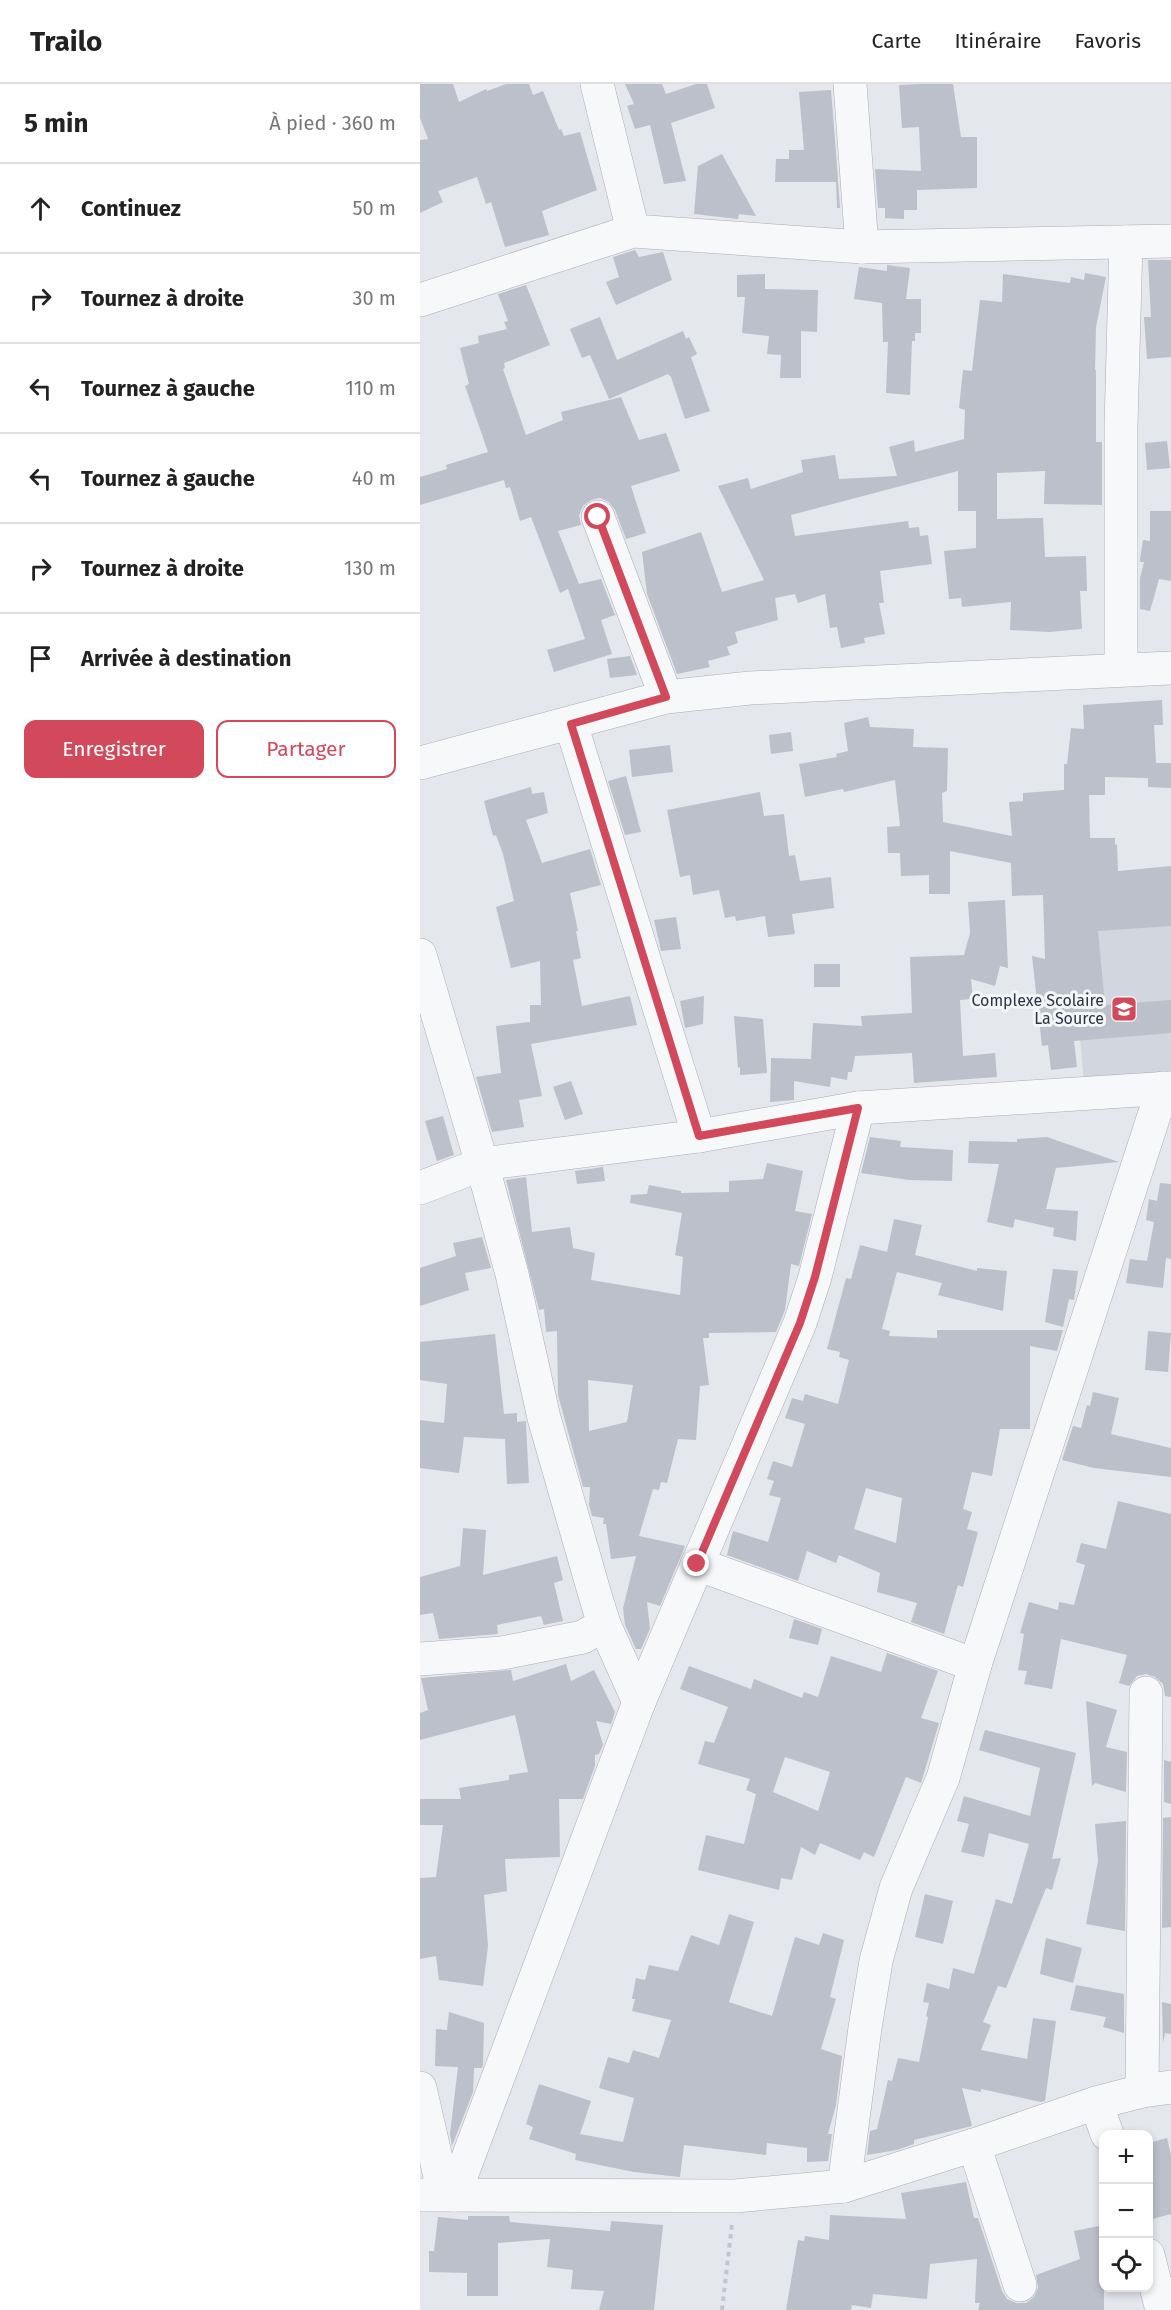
<!DOCTYPE html>
<html lang="fr">
<meta charset="utf-8">
<style>
:root{--surface:#fff;--page:#f6f6f6;--text:#222;--muted:#767676;--line:#e0e0e0;--accent:#d1495b}
body{margin:0;font-family:"Fira Sans",sans-serif;background:var(--page);color:var(--text)}
.controls{position:absolute;right:18px;bottom:18px;display:grid;overflow:hidden;border-radius:12px;box-shadow:0 3px 9px #0003}
.controls button{width:54px;height:54px;display:grid;place-items:center;padding:0;border:0;border-bottom:2px solid var(--line);background:var(--surface);color:var(--text);font:30px sans-serif}
.stop{position:absolute;width:18px;height:18px;margin:-14px;border:4px solid #d1495b;border-radius:50%;background:#fff}
.stop.end{background:#d1495b;border-color:#fff;box-shadow:0 2px 6px #0008}
.list{margin:0;padding:0;list-style:none}
h2{display:flex;justify-content:space-between;align-items:center;height:78px;margin:0;padding:0 24px;font-size:26px}
h2 small{font-size:20px;font-weight:400;color:var(--muted)}
.list li{display:grid;grid-template-columns:39px 1fr auto;gap:18px;align-items:center;box-sizing:border-box;height:90px;padding:0 24px;border-top:2px solid var(--line)}
.list b{display:block;font-size:22px;white-space:nowrap}
.list em{font-size:20px;font-style:normal;color:var(--muted)}
.actions{display:flex;gap:12px;padding:18px 24px}
.actions a{flex:1;padding:14px 0;border:2px solid var(--accent);border-radius:12px;text-align:center;font-size:21px;color:var(--accent)}
.actions .main{background:var(--accent);color:#fff}
.icon{flex:none;width:33px;height:33px;fill:none;stroke:currentColor;stroke-width:2;stroke-linecap:round;stroke-linejoin:round}
.map{position:relative;flex:none;width:751px;height:2226px;overflow:hidden}
header{display:flex;align-items:center;gap:36px;box-sizing:border-box;height:84px;padding:0 30px;background:var(--surface);border-bottom:2px solid var(--line)}
header strong{font-size:28px}
nav{display:flex;gap:33px;margin-inline-start:auto;font-size:21px}
main{display:flex}
aside{flex:1;background:var(--surface)}
.map>svg:first-child{display:block}
.built{fill:#d2d6de}
.building{fill:#bbc0ca;fill-rule:evenodd}
.lines{fill:none;stroke-linecap:round;stroke-linejoin:round}
.minor-casing{stroke:#a9aeb7;stroke-width:34}
.path{stroke:#c2c5cb;stroke-width:4;stroke-dasharray:4.5 4.5;stroke-linecap:butt}
.minor{stroke:#f7f8fa;stroke-width:33}
.route{stroke:#d1495b;stroke-width:8}
.labels{text-anchor:middle;stroke-width:6;stroke-linejoin:round;paint-order:stroke}
.poi-label{font-size:16px;fill:#2b3445;stroke:#f4f6f9;text-anchor:end}
</style>
<header>
<strong>Trailo</strong>
<nav><a>Carte</a><a>Itinéraire</a><a>Favoris</a></nav>
</header>
<main>
<aside>
<h2>5 min<small>À pied · 360 m</small></h2>
<ul class="list">
<li><svg class="icon" aria-label="ahead" viewBox="0 0 24 24"><path d="M12 20V5M6 11l6-6 6 6"/></svg><div><b>Continuez</b></div><em>50 m</em></li>
<li><svg class="icon" aria-label="right" viewBox="0 0 24 24"><path d="M7 20v-9h11M14 6l5 5-5 5"/></svg><div><b>Tournez à droite</b></div><em>30 m</em></li>
<li><svg class="icon" aria-label="left" viewBox="0 0 24 24"><path d="M17 20v-9H6M10 6l-5 5 5 5"/></svg><div><b>Tournez à gauche</b></div><em>110 m</em></li>
<li><svg class="icon" aria-label="left" viewBox="0 0 24 24"><path d="M17 20v-9H6M10 6l-5 5 5 5"/></svg><div><b>Tournez à gauche</b></div><em>40 m</em></li>
<li><svg class="icon" aria-label="right" viewBox="0 0 24 24"><path d="M7 20v-9h11M14 6l5 5-5 5"/></svg><div><b>Tournez à droite</b></div><em>130 m</em></li>
<li><svg class="icon" aria-label="arrive" viewBox="0 0 24 24"><path d="M6 21V4h12l-3 4 3 4H6"/></svg><div><b>Arrivée à destination</b></div></li>
</ul>
<div class="actions"><a class="main">Enregistrer</a><a>Partager</a></div>
</aside>
<div class="map">
<svg width="751" height="2226" viewBox="0 0 751 2226">
<rect width="100%" height="100%" fill="#e4e7ec"/>
<path class="built" d="M 751,807 L 751,997 L 664,1002 L 652,853 L 671,811 Z"/>
<g class="building">
<path d="M 0,0 L 33,0 L 39,18 L 66,5 L 67,7 L 86,0 L 109,0 L 113,11 L 123,7 L 139,46 L 141,45 L 144,52 L 160,48 L 177,106 L 122,127 L 129,151 L 85,163 L 71,118 L 66,120 L 57,93 L 18,107 L 23,118 L 0,129 L 0,56 L 8,55 L 0,34 Z"/>
<path d="M 205,0 L 242,0 L 246,10 L 276,0 L 287,0 L 295,24 L 251,39 L 266,97 L 244,100 L 230,41 L 215,45 L 207,22 L 214,20 Z"/>
<path d="M 499,0 L 533,0 L 541,53 L 557,53 L 557,104 L 497,106 L 497,126 L 484,126 L 484,135 L 465,134 L 465,124 L 458,124 L 455,85 L 501,87 L 499,43 L 482,44 L 479,1 Z"/>
<path d="M 411,6 L 415,56 L 420,124 L 417,124 L 416,98 L 355,98 L 356,75 L 369,75 L 369,66 L 384,66 L 379,8 Z"/>
<path d="M 302,70 L 336,132 L 319,130 L 318,135 L 274,130 L 278,82 Z"/>
<path d="M 215,166 L 219,173 L 243,168 L 252,196 L 196,221 L 186,198 L 199,193 L 193,173 Z"/>
<path d="M 728,176 L 751,176 L 751,273 L 727,275 L 724,233 L 731,233 Z"/>
<path d="M 467,181 L 490,184 L 486,215 L 501,215 L 501,249 L 495,249 L 495,257 L 492,257 L 490,311 L 466,309 L 468,258 L 463,258 L 462,219 L 434,215 L 439,183 L 467,187 Z"/>
<path d="M 665,189 L 686,193 L 676,243 L 675,286 L 676,286 L 676,358 L 682,358 L 682,421 L 624,420 L 625,387 L 577,389 L 577,435 L 623,434 L 625,473 L 666,472 L 667,507 L 660,507 L 662,545 L 629,548 L 590,546 L 591,518 L 542,523 L 541,514 L 529,515 L 524,467 L 556,464 L 556,427 L 538,427 L 538,387 L 371,431 L 375,452 L 488,437 L 489,444 L 499,443 L 500,452 L 508,451 L 512,480 L 460,487 L 464,519 L 459,519 L 465,550 L 444,554 L 445,559 L 421,564 L 417,543 L 410,544 L 405,510 L 378,519 L 375,510 L 355,514 L 358,536 L 315,548 L 318,559 L 307,563 L 310,571 L 288,577 L 290,583 L 257,590 L 227,510 L 222,468 L 281,448 L 302,508 L 344,496 L 298,402 L 328,394 L 331,405 L 383,388 L 381,376 L 415,371 L 419,395 L 477,392 L 469,363 L 494,356 L 495,368 L 544,355 L 545,326 L 539,324 L 543,286 L 552,287 L 560,216 L 582,218 L 583,190 L 650,199 L 651,193 L 664,196 Z"/>
<path d="M 345,190 L 345,205 L 398,206 L 397,248 L 381,247 L 381,294 L 360,294 L 361,271 L 347,270 L 349,252 L 322,249 L 325,213 L 317,213 L 317,191 Z"/>
<path d="M 106,201 L 130,261 L 84,279 L 85,284 L 83,285 L 106,351 L 143,336 L 141,328 L 201,313 L 219,356 L 246,349 L 260,387 L 211,402 L 226,449 L 206,455 L 195,426 L 189,418 L 180,414 L 171,416 L 163,422 L 159,431 L 161,441 L 138,447 L 159,500 L 181,495 L 195,531 L 181,536 L 192,570 L 134,588 L 127,566 L 165,555 L 148,505 L 140,509 L 111,433 L 100,437 L 90,403 L 86,404 L 84,396 L 0,421 L 0,393 L 27,385 L 26,381 L 68,368 L 45,302 L 49,300 L 40,264 L 59,259 L 58,252 L 87,245 L 84,238 L 88,237 L 78,210 Z"/>
<path d="M 180,233 L 197,276 L 263,247 L 266,255 L 269,253 L 277,270 L 271,273 L 290,327 L 265,335 L 251,293 L 248,290 L 189,315 L 170,271 L 162,274 L 150,245 Z"/>
<path d="M 747,357 L 750,384 L 727,386 L 725,359 Z"/>
<path d="M 730,427 L 751,427 L 751,497 L 739,495 L 730,527 L 720,525 L 720,494 L 724,478 L 720,478 L 720,475 L 723,456 L 730,457 Z"/>
<path d="M 210,572 L 217,591 L 190,594 L 187,575 Z"/>
<path d="M 742,616 L 743,641 L 734,641 L 736,679 L 751,679 L 751,704 L 728,703 L 728,694 L 685,693 L 685,711 L 669,711 L 670,754 L 695,754 L 695,761 L 697,760 L 698,787 L 751,782 L 751,842 L 678,847 L 685,921 L 751,916 L 751,949 L 654,957 L 657,983 L 631,986 L 628,961 L 622,962 L 612,872 L 625,875 L 623,811 L 592,812 L 591,779 L 530,767 L 530,810 L 509,810 L 509,791 L 481,792 L 480,769 L 468,769 L 467,743 L 480,742 L 475,696 L 424,708 L 423,705 L 385,713 L 379,680 L 417,673 L 416,670 L 428,667 L 424,639 L 448,633 L 450,643 L 494,645 L 493,663 L 528,664 L 527,707 L 522,709 L 523,738 L 592,752 L 589,718 L 603,717 L 603,709 L 644,706 L 644,680 L 647,680 L 651,644 L 664,645 L 663,621 Z"/>
<path d="M 371,648 L 373,667 L 351,670 L 349,651 Z"/>
<path d="M 250,661 L 253,688 L 212,693 L 209,666 Z"/>
<path d="M 206,692 L 221,748 L 205,751 L 188,697 Z"/>
<path d="M 111,703 L 112,710 L 124,708 L 128,729 L 106,736 L 122,779 L 170,765 L 181,801 L 150,809 L 158,847 L 156,847 L 161,874 L 153,876 L 162,922 L 210,912 L 217,941 L 111,960 L 122,1012 L 99,1016 L 104,1043 L 72,1048 L 56,993 L 81,989 L 76,942 L 110,938 L 110,921 L 121,921 L 120,877 L 91,884 L 76,823 L 94,817 L 83,770 L 76,751 L 73,752 L 64,717 Z"/>
<path d="M 340,708 L 344,732 L 364,730 L 369,772 L 375,771 L 380,797 L 411,793 L 414,824 L 372,830 L 375,850 L 348,853 L 345,832 L 316,837 L 315,832 L 305,834 L 299,806 L 273,811 L 270,791 L 260,793 L 247,726 Z"/>
<path d="M 585,816 L 588,884 L 580,882 L 575,902 L 551,895 L 553,915 L 540,916 L 543,972 L 575,969 L 577,993 L 494,999 L 492,969 L 435,972 L 432,988 L 428,988 L 427,996 L 411,993 L 410,1003 L 374,997 L 374,1016 L 350,1018 L 351,974 L 391,975 L 393,939 L 442,942 L 441,932 L 492,929 L 490,873 L 544,871 L 550,849 L 548,818 Z"/>
<path d="M 256,833 L 261,865 L 241,867 L 234,836 Z"/>
<rect x="394" y="880" width="26" height="23"/>
<path d="M 284,912 L 283,940 L 265,944 L 260,917 Z"/>
<path d="M 314,932 L 343,935 L 347,989 L 320,991 L 320,983 L 318,984 Z"/>
<path d="M 151,997 L 163,1030 L 145,1036 L 133,1003 Z"/>
<path d="M 23,1032 L 34,1071 L 17,1077 L 5,1037 Z"/>
<path d="M 450,1053 L 481,1057 L 480,1063 L 533,1066 L 532,1097 L 489,1096 L 441,1089 Z"/>
<path d="M 627,1053 L 699,1078 L 636,1084 L 626,1125 L 658,1127 L 656,1157 L 633,1152 L 634,1144 L 595,1135 L 593,1144 L 567,1138 L 579,1080 L 548,1079 L 549,1057 L 597,1058 L 597,1055 Z"/>
<path d="M 347,1079 L 383,1087 L 375,1127 L 392,1130 L 379,1182 L 371,1180 L 365,1226 L 356,1248 L 289,1249 L 289,1254 L 283,1254 L 289,1301 L 280,1302 L 276,1356 L 258,1355 L 247,1399 L 241,1398 L 239,1406 L 233,1405 L 219,1452 L 265,1462 L 240,1522 L 227,1518 L 230,1545 L 221,1565 L 216,1565 L 205,1541 L 203,1524 L 216,1472 L 191,1475 L 186,1440 L 183,1440 L 184,1434 L 172,1432 L 169,1421 L 170,1403 L 163,1403 L 138,1311 L 137,1247 L 126,1248 L 124,1225 L 119,1226 L 86,1096 L 106,1093 L 112,1148 L 150,1143 L 153,1164 L 175,1169 L 171,1196 L 260,1211 L 263,1173 L 255,1171 L 262,1129 L 210,1119 L 211,1111 L 227,1110 L 229,1101 L 261,1107 L 261,1109 L 309,1108 L 309,1097 L 343,1095 ZM 168,1296 L 213,1301 L 207,1338 L 169,1347 Z"/>
<path d="M 183,1083 L 185,1097 L 157,1100 L 155,1087 Z"/>
<path d="M 740,1099 L 751,1100 L 751,1175 L 746,1174 L 743,1204 L 706,1199 L 710,1175 L 727,1177 L 734,1138 L 726,1136 L 729,1115 L 737,1117 Z"/>
<path d="M 474,1135 L 502,1141 L 495,1171 L 557,1187 L 557,1184 L 587,1187 L 583,1227 L 518,1211 L 522,1199 L 477,1188 L 462,1245 L 470,1247 L 469,1252 L 517,1254 L 517,1246 L 643,1246 L 637,1267 L 610,1262 L 610,1345 L 580,1345 L 572,1392 L 552,1388 L 543,1425 L 552,1428 L 547,1445 L 558,1448 L 543,1503 L 538,1501 L 524,1550 L 491,1538 L 497,1519 L 457,1508 L 460,1489 L 419,1471 L 416,1479 L 387,1467 L 378,1497 L 307,1471 L 313,1447 L 348,1458 L 361,1414 L 349,1411 L 354,1397 L 347,1395 L 353,1377 L 372,1383 L 385,1340 L 365,1334 L 372,1314 L 383,1317 L 385,1310 L 418,1320 L 429,1276 L 419,1273 L 420,1268 L 407,1265 L 426,1194 L 431,1195 L 440,1161 L 467,1168 ZM 446,1404 L 482,1414 L 476,1459 L 434,1445 Z"/>
<path d="M 62,1153 L 71,1184 L 45,1189 L 49,1206 L 0,1222 L 0,1184 L 36,1172 L 33,1159 Z"/>
<path d="M 633,1185 L 658,1187 L 654,1216 L 649,1215 L 643,1243 L 625,1238 Z"/>
<path d="M 728,1247 L 751,1249 L 748,1288 L 725,1286 Z"/>
<path d="M 75,1250 L 84,1330 L 97,1329 L 97,1338 L 106,1337 L 106,1340 L 109,1399 L 87,1400 L 85,1355 L 44,1353 L 39,1389 L 0,1384 L 0,1336 L 24,1339 L 27,1300 L 0,1296 L 0,1258 Z"/>
<path d="M 673,1308 L 699,1314 L 691,1350 L 751,1364 L 751,1393 L 674,1384 L 642,1376 L 653,1342 L 661,1344 L 667,1321 L 670,1322 Z"/>
<path d="M 698,1417 L 751,1430 L 751,1613 L 745,1612 L 743,1600 L 735,1593 L 726,1590 L 717,1592 L 709,1602 L 699,1599 L 707,1571 L 641,1555 L 632,1605 L 604,1600 L 607,1587 L 598,1586 L 604,1550 L 600,1549 L 609,1518 L 638,1526 L 639,1518 L 654,1521 L 665,1481 L 656,1478 L 661,1459 L 686,1465 Z"/>
<path d="M 43,1444 L 66,1446 L 63,1491 L 137,1472 L 143,1496 L 134,1499 L 143,1537 L 124,1541 L 121,1532 L 77,1541 L 78,1550 L 19,1555 L 13,1529 L 0,1531 L 0,1493 L 40,1482 Z"/>
<path d="M 374,1535 L 402,1545 L 398,1561 L 369,1554 Z"/>
<path d="M 467,1569 L 518,1587 L 501,1634 L 519,1639 L 501,1699 L 486,1693 L 454,1773 L 444,1768 L 440,1776 L 400,1759 L 395,1771 L 381,1763 L 372,1796 L 361,1794 L 359,1806 L 278,1786 L 286,1751 L 324,1760 L 336,1710 L 326,1706 L 330,1695 L 278,1680 L 285,1657 L 294,1659 L 308,1623 L 260,1605 L 269,1582 L 331,1605 L 334,1595 L 382,1614 L 384,1608 L 398,1613 L 411,1572 L 461,1588 ZM 365,1673 L 410,1688 L 398,1727 L 353,1708 Z"/>
<path d="M 146,1580 L 151,1597 L 174,1586 L 195,1628 L 191,1640 L 176,1637 L 183,1661 L 179,1670 L 175,1671 L 175,1682 L 163,1715 L 139,1715 L 140,1773 L 85,1775 L 87,1807 L 64,1811 L 68,1862 L 63,1902 L 19,1896 L 16,1872 L 0,1875 L 0,1794 L 16,1793 L 23,1741 L 0,1741 L 0,1715 L 41,1715 L 39,1704 L 89,1696 L 89,1691 L 108,1688 L 95,1631 L 0,1656 L 0,1629 L 8,1626 L 1,1594 L 91,1586 L 93,1597 Z"/>
<path d="M 666,1617 L 697,1626 L 686,1663 L 707,1668 L 706,1708 L 675,1699 L 672,1702 Z"/>
<path d="M 565,1646 L 656,1669 L 632,1775 L 641,1774 L 632,1806 L 626,1804 L 586,1904 L 578,1902 L 563,1938 L 571,1941 L 561,1966 L 607,1975 L 613,1934 L 636,1937 L 625,2017 L 621,2018 L 561,2005 L 561,2008 L 542,2004 L 552,2042 L 494,2056 L 494,2060 L 477,2066 L 447,2071 L 450,2047 L 457,2045 L 468,1996 L 472,1997 L 478,1974 L 499,1978 L 508,1933 L 506,1932 L 509,1919 L 503,1918 L 507,1899 L 529,1905 L 533,1884 L 554,1890 L 576,1815 L 592,1820 L 609,1760 L 569,1749 L 564,1773 L 541,1768 L 549,1740 L 537,1737 L 544,1712 L 610,1732 L 620,1684 L 559,1666 Z"/>
<path d="M 744,1676 L 751,1678 L 751,1720 L 744,1718 Z"/>
<path d="M 751,1733 L 751,1843 L 742,1844 L 743,1734 Z"/>
<path d="M 706,1737 L 705,1847 L 666,1840 L 678,1777 L 675,1740 Z"/>
<path d="M 505,1810 L 533,1817 L 523,1860 L 495,1853 Z"/>
<path d="M 309,1830 L 334,1838 L 309,1918 L 352,1932 L 375,1853 L 399,1861 L 403,1849 L 424,1856 L 410,1913 L 416,1915 L 401,1965 L 422,1972 L 416,2021 L 408,2050 L 412,2050 L 408,2077 L 387,2078 L 387,2064 L 347,2059 L 346,2071 L 264,2061 L 260,2093 L 214,2088 L 155,2076 L 156,2070 L 109,2055 L 113,2043 L 106,2040 L 119,2000 L 171,2017 L 160,2050 L 203,2058 L 214,2014 L 179,2004 L 188,1973 L 209,1979 L 213,1966 L 239,1974 L 251,1936 L 212,1927 L 215,1915 L 212,1915 L 216,1894 L 225,1896 L 229,1881 L 258,1887 L 271,1851 L 299,1861 Z"/>
<path d="M 626,1854 L 662,1864 L 653,1899 L 620,1890 Z"/>
<path d="M 656,1901 L 704,1910 L 704,1949 L 683,1943 L 686,1933 L 650,1926 Z"/>
<path d="M 742,1918 L 751,1920 L 751,1950 L 745,1949 L 743,1959 Z"/>
<path d="M 29,1928 L 64,1939 L 63,1981 L 62,1984 L 54,1984 L 53,2008 L 32,2062 L 30,2050 L 38,1983 L 15,1982 L 16,1945 L 27,1946 Z"/>
<path d="M 747,2054 L 751,2071 L 751,2130 L 729,2136 L 729,2059 Z"/>
<path d="M 546,2098 L 554,2134 L 558,2134 L 582,2207 L 587,2215 L 596,2219 L 606,2219 L 614,2213 L 618,2204 L 616,2191 L 660,2175 L 654,2147 L 684,2141 L 684,2226 L 558,2226 L 560,2219 L 555,2219 L 557,2175 L 510,2180 L 507,2215 L 453,2210 L 451,2224 L 432,2221 L 431,2226 L 366,2226 L 378,2156 L 384,2157 L 385,2152 L 409,2156 L 410,2131 L 486,2135 L 481,2109 Z"/>
<path d="M 48,2132 L 89,2132 L 90,2138 L 190,2147 L 191,2137 L 243,2141 L 234,2226 L 179,2226 L 184,2207 L 151,2205 L 153,2186 L 127,2183 L 130,2155 L 78,2159 L 78,2212 L 47,2212 L 47,2189 L 9,2188 L 9,2167 L 14,2167 L 18,2133 L 48,2136 Z"/>
</g>
<g class="lines">
<defs>
<g id="minor">
<path d="M 177,0 L 213,147"/>
<path d="M 430,0 L 442,163"/>
<path d="M 0,216 L 213,147 L 442,163 L 751,157"/>
<path d="M 178,433 L 246,613"/>
<path d="M 701,585 L 701,342 L 706,158"/>
<path d="M 151,640 L 279,1052"/>
<path d="M 0,679 L 246,613 L 330,604 L 751,584"/>
<path d="M 0,871 L 62,1080 L 92,1190 L 124,1334 L 175,1511 L 184,1540 L 219,1618"/>
<path d="M 0,1104 L 62,1080 L 279,1052 L 438,1024 L 751,1004"/>
<path d="M 277,1480 L 555,1581"/>
<path d="M 0,1575 L 82,1569 L 163,1553 L 184,1540"/>
<path d="M 0,2004 L 24,2110"/>
<path d="M 722,2007 L 726,1609"/>
<path d="M 676,2019 L 687,2050"/>
<path d="M 554,2061 L 600,2201"/>
<path d="M 424,2102 L 445,1944 L 456,1877 L 476,1804 L 523,1694 L 555,1581 L 743,1004"/>
<path d="M 0,2111 L 315,2112 L 424,2102 L 554,2061 L 676,2019 L 722,2007 L 751,2003"/>
<path d="M 34,2111 L 219,1618 L 380,1239 L 395,1193 L 438,1024"/>
<path d="M 728,2171 L 742,2226"/>
</g>
</defs>
<use href="#minor" class="minor-casing"/>
<path class="path" d="M 302,2226 L 312,2140"/>
<use href="#minor" class="minor"/>
</g>
<g class="lines">
<path class="route" d="M 178,433 L 246,613 L 151,640 L 279,1052 L 438,1024 L 395,1193 L 380,1239 L 277,1480"/>
</g>
<defs>
<symbol id="school-square" viewBox="-11 -11 22 22"><rect x="-9" y="-9" width="18" height="18" rx="4" fill="#d1495b" stroke="#f4f6f9"/><path d="M0-5L7-2L0 1L-7-2ZM-4 1L0 2.5L4 1V4Q0 6-4 4Z" fill="#fff"/></symbol>
</defs>
<g fill-rule="evenodd">
<use href="#school-square" x="689" y="910" width="30" height="30"/>
</g>
<g class="labels">
<g class="poi-label">
<text x="684" y="922">Complexe Scolaire<tspan x="684" dy="18">La Source</tspan></text>
</g>
</g>
</svg>
<div class="controls">
<button>+</button>
<button>−</button>
<button><svg class="icon" aria-label="locate" viewBox="0 0 24 24"><circle cx="12" cy="12" r="6"/><path d="M12 2v4M12 18v4M2 12h4M18 12h4"/></svg></button>
</div>
<div class="stop" style="left:178px;top:433px"></div>
<div class="stop end" style="left:277px;top:1480px"></div>
</div>
</main>
